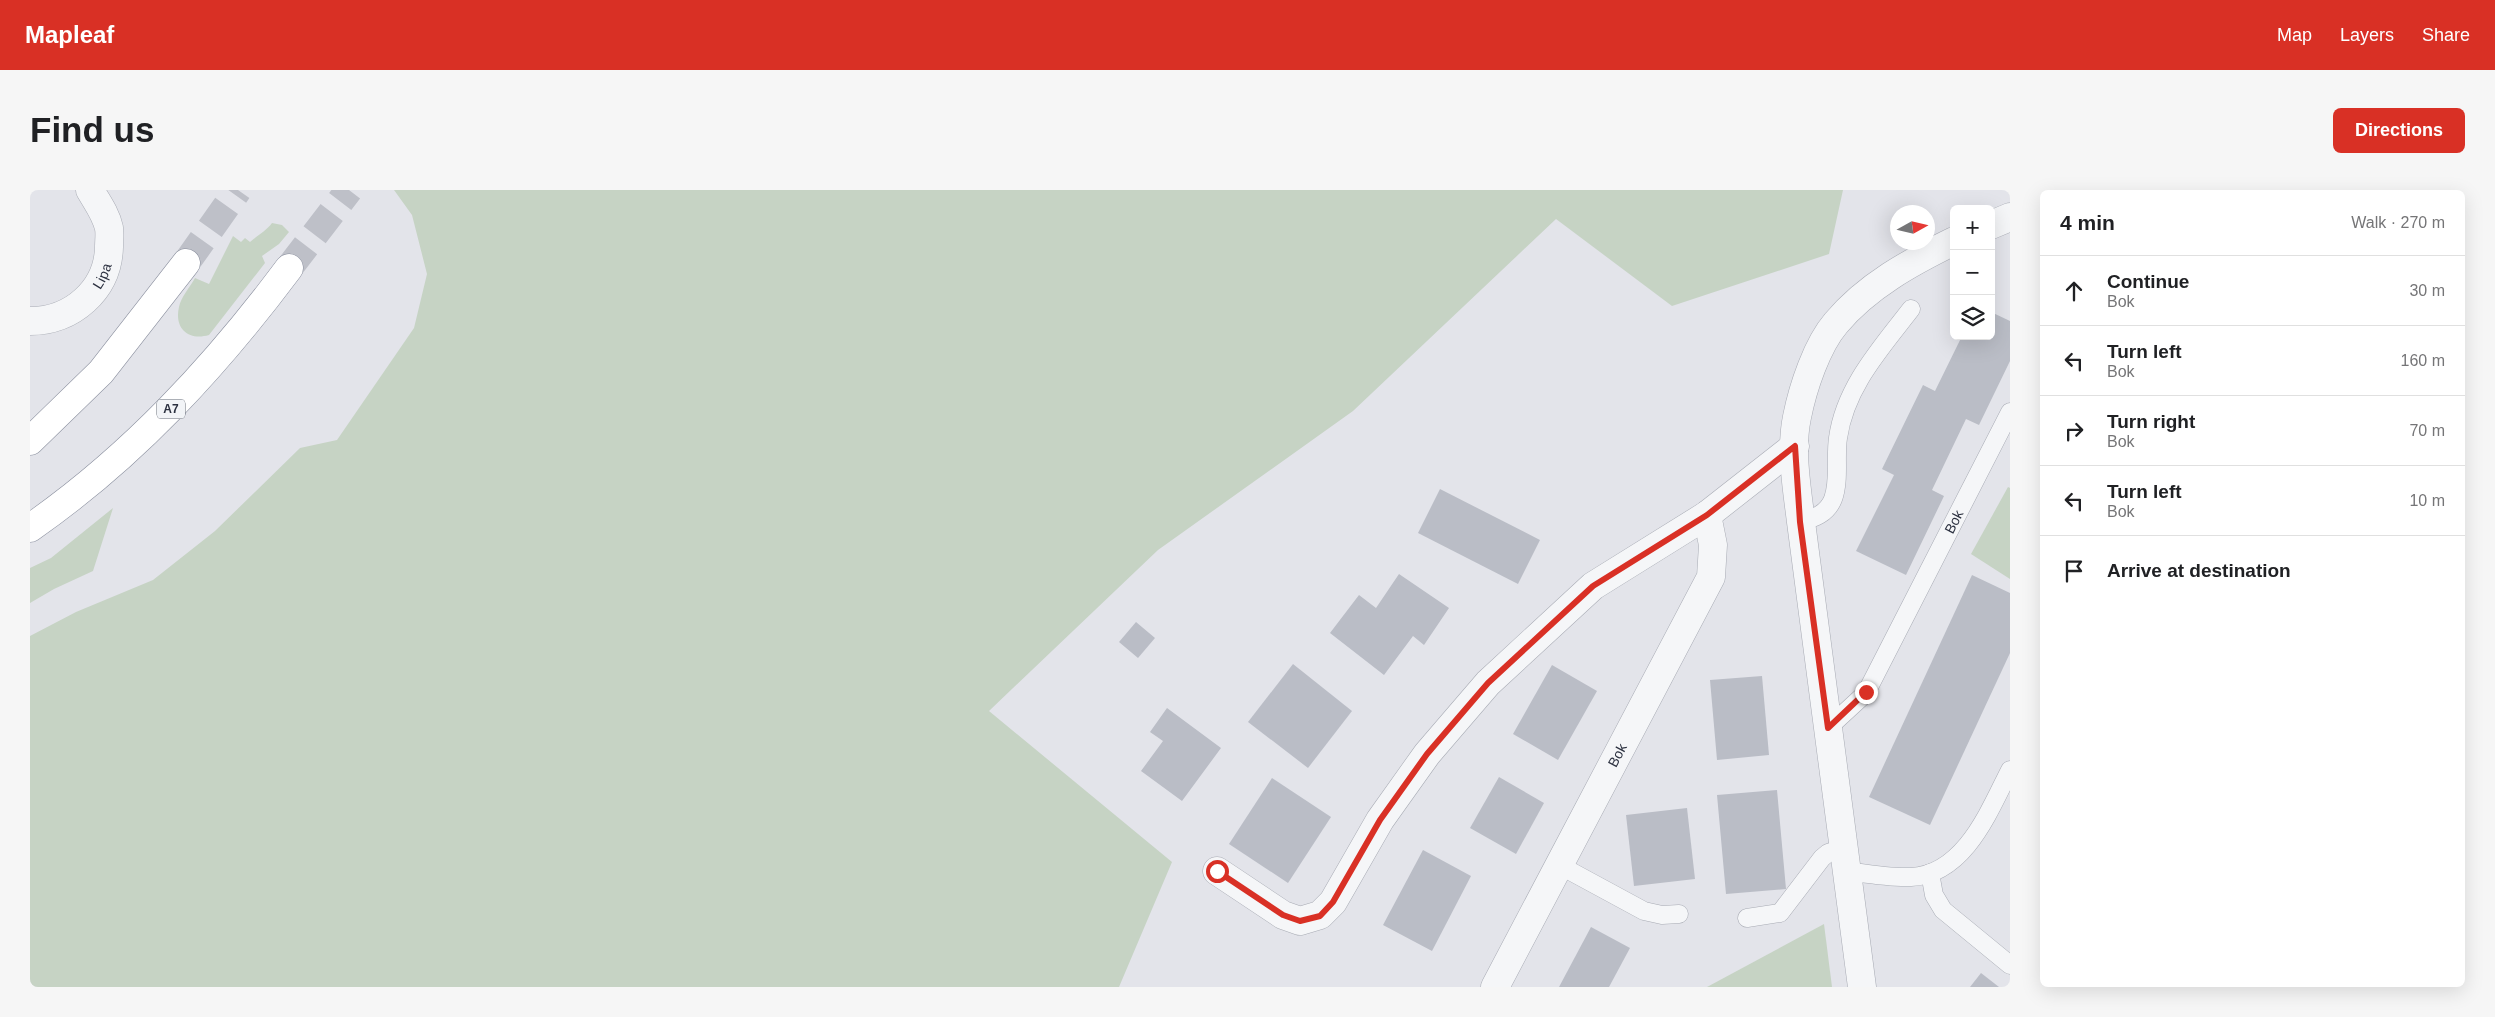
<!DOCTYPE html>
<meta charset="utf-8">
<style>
:root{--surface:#fff;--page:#f6f6f6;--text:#202124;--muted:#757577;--line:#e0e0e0;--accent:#d93025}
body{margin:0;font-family:Helvetica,sans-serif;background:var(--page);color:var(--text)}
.controls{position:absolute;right:15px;top:15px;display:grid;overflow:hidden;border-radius:8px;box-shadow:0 5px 20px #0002}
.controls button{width:45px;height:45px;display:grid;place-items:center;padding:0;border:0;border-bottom:1px solid var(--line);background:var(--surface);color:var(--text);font:25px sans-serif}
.compass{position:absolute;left:1860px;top:15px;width:45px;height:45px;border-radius:50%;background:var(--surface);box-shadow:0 5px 20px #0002;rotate:82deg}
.stop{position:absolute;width:15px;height:15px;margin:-11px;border:4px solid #d93025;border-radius:50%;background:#fff}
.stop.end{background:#d93025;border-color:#fff;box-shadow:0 1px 5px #0008}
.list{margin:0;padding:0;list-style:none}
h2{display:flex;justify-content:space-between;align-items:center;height:65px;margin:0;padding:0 20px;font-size:21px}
h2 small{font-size:16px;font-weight:400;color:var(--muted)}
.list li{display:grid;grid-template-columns:32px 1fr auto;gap:15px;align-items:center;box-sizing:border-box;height:70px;padding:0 20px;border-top:1px solid var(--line)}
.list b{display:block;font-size:19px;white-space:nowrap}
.list p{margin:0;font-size:16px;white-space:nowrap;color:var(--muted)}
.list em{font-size:16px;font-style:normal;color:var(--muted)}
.icon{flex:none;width:28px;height:28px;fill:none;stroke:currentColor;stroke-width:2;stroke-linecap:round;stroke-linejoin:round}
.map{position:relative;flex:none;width:1980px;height:797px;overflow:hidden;border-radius:8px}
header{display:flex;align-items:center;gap:30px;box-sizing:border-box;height:70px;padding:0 25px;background:var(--accent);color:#fff}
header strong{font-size:24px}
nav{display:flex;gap:28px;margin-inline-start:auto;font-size:18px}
.intro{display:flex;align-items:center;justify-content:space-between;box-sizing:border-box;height:120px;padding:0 30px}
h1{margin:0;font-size:35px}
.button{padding:12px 22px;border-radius:8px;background:var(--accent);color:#fff;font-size:18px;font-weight:700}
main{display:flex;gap:30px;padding:0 30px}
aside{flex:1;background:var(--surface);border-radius:8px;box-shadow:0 5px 20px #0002}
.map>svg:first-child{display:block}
.green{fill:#c6d3c4}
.building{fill:#babdc6}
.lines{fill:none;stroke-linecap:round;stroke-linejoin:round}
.trunk-tunnel{stroke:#bec0c8;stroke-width:28;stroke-dasharray:28 14;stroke-linecap:butt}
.service-casing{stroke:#a8abb4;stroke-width:19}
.minor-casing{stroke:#a8abb4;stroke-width:29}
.trunk-casing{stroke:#8b909f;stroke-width:29}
.service{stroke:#f5f6f8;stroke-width:18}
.minor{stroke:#f5f6f8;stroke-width:28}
.trunk{stroke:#fff;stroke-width:28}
.route{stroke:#d93025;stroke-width:6}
.labels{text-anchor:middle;stroke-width:4;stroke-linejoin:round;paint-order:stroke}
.shield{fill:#f2f4f7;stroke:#676c77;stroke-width:1}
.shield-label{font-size:12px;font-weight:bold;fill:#2c3140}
.street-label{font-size:14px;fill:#2c3140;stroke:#f2f4f7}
</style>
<header>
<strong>Mapleaf</strong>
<nav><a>Map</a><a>Layers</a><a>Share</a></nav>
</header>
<div class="intro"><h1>Find us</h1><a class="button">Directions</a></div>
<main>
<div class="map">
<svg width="1980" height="797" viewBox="0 0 1980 797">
<rect width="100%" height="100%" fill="#e3e4ea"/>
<g class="green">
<path d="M 364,0 L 1813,0 L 1799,64 L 1642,116 L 1526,29 L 1323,221 L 1128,360 L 959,521 L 1142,672 L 1089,797 L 0,797 L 0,446 L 46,422 L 123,390 L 185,341 L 270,258 L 307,250 L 384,138 L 397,84 L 382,25 Z"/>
<path d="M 242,33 L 252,35 L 259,42 L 249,54 L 232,66 L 235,73 L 179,145 C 158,151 144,138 149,117 C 151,107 160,97 165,88 L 179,94 L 203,46 L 211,52 L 215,48 L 220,52 C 228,45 236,41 242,33 Z"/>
<path d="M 1978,297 L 1980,298 L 1980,389 L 1941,364 Z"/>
<path d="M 83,318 L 63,381 L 24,399 L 0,413 L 0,378 L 21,368 Z"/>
<path d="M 1794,734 L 1802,797 L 1677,797 Z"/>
</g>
<g class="building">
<path d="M 1961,122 L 1980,131 L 1980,171 L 1949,235 L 1936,229 L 1902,300 L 1914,306 L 1876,385 L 1826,361 L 1864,285 L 1852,279 L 1893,195 L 1905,201 L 1932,146 L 1961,146 Z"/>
<path d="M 1410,299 L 1510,350 L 1488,394 L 1388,343 Z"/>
<path d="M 1369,384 L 1419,418 L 1394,455 L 1383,446 L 1354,485 L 1300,443 L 1329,405 L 1346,418 Z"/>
<path d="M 1942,385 L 1980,403 L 1980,463 L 1900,635 L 1839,607 Z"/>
<path d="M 1106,432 L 1125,448 L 1108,468 L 1089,452 Z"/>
<path d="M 1263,474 L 1322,521 L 1278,578 L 1218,532 Z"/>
<path d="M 1522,475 L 1567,501 L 1528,570 L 1483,544 Z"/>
<path d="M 1732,486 L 1739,565 L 1687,570 L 1680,490 Z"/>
<path d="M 1137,518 L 1191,558 L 1152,611 L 1111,581 L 1133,551 L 1120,542 Z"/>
<path d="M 1469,587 L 1514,613 L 1486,664 L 1440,638 Z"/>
<path d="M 1242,588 L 1301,627 L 1258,693 L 1199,654 Z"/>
<path d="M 1747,600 L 1756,699 L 1696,704 L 1687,605 Z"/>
<path d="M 1657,618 L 1665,689 L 1604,696 L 1596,625 Z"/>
<path d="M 1393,660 L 1441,686 L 1402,761 L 1353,735 Z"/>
<path d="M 1561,737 L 1600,758 L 1579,797 L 1529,797 Z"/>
<path d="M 1951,783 L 1969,797 L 1940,797 Z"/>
</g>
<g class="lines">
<g class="trunk-tunnel">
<path d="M 156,73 L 208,0"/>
<path d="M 259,78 L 319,0"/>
</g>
<defs>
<g id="service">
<path d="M 1771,332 C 1784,328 1797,324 1803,309 C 1810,290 1805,267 1808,248 C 1815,197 1851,158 1881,119"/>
<path id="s1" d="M 1798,538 L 1836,503 L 1980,222"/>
<path d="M 1529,675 L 1614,721 L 1632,725 L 1649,724"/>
<path d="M 1817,681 C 1838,684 1860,688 1881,687 C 1935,684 1959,621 1980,580"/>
<path d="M 1900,683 L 1904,705 L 1913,720 L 1980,775"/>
<path d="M 1717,728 L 1750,723 L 1792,668 L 1798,663 L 1813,658"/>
</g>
<g id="minor">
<path d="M 1961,35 L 1980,27"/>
<path id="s2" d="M 0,131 C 42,131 78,100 79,57 C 79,51 80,44 79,38 C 76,24 67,12 60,0"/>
<path d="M 1187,681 L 1253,725 L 1270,731 L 1290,725 L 1303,712 L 1350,630 L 1397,564 L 1458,493 L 1563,396 L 1677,325 L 1765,256"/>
<path id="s3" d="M 1465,797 L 1681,387 L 1683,355 L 1677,325"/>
<path d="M 1832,797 L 1771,332 C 1767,299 1760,260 1767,227 C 1773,197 1787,155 1806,133 C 1837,96 1881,72 1924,51"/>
</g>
<g id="trunk">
<path d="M 0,251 L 71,182 L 156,73"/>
<path d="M 0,338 C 102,267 185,177 259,78"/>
</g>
</defs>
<use href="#service" class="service-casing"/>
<use href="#minor" class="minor-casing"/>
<use href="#trunk" class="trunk-casing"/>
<use href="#service" class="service"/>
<use href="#minor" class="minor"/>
<use href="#trunk" class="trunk"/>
</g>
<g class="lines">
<path class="route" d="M 1187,681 L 1253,725 L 1270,731 L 1290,726 L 1303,712 L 1350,630 L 1397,564 L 1458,493 L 1563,396 L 1677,325 L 1765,256 L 1770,332 L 1798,538 L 1836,502"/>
</g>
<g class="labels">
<rect class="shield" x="127" y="209.5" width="28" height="19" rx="4"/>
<g class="shield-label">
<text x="141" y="223">A7</text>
</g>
<g class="street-label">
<text dy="5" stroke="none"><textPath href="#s2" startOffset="90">Lipa</textPath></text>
<text dy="5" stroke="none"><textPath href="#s1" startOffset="244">Bok</textPath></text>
<text dy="5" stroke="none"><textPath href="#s3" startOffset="262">Bok</textPath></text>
</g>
</g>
</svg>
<div class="controls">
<button>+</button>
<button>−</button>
<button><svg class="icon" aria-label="layers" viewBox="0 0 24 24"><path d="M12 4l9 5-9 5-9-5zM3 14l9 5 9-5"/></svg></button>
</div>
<svg class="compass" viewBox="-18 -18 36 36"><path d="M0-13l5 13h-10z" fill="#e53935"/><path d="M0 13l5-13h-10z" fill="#757577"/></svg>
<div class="stop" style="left:1187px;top:681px"></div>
<div class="stop end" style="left:1836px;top:502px"></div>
</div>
<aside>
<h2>4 min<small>Walk · 270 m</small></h2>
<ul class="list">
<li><svg class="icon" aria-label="ahead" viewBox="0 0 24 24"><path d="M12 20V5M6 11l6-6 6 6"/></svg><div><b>Continue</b><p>Bok</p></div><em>30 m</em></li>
<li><svg class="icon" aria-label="left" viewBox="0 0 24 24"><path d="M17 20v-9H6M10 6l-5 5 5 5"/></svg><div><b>Turn left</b><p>Bok</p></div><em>160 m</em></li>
<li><svg class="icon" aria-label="right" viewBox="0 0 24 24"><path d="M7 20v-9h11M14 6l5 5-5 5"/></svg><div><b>Turn right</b><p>Bok</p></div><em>70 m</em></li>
<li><svg class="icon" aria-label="left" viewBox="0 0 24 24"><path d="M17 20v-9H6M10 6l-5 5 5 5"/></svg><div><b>Turn left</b><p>Bok</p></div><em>10 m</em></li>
<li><svg class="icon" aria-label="arrive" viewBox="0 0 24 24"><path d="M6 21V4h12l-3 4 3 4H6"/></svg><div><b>Arrive at destination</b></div></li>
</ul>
</aside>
</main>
